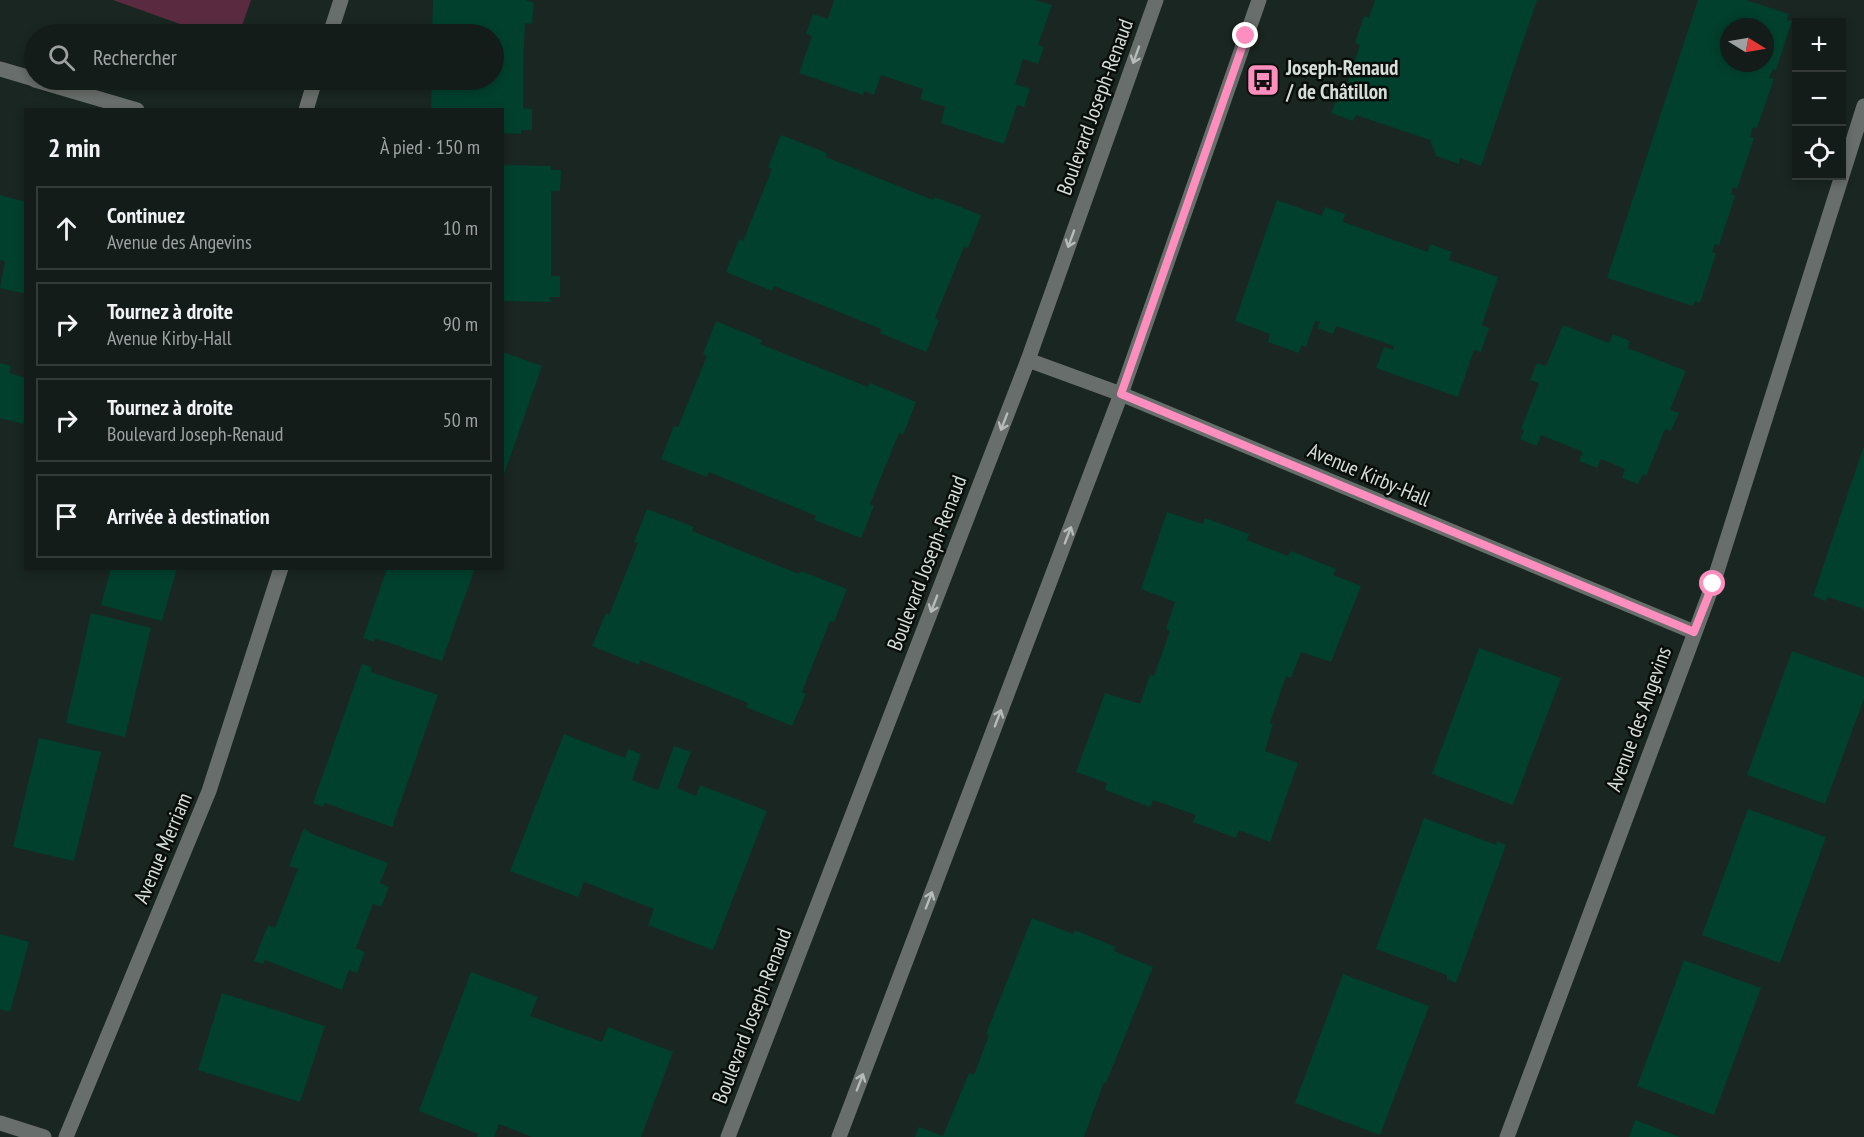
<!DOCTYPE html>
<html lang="fr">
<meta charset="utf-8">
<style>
:root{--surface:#141c19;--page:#212926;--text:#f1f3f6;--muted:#9da1a2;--line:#333a38}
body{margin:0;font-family:"PT Sans Narrow",sans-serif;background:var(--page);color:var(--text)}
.controls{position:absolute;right:18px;top:18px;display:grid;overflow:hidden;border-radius:0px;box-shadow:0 3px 9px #0003}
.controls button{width:54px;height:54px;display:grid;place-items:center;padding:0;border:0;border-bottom:2px solid var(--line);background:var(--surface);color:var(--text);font:30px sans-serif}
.compass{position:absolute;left:1720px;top:18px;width:54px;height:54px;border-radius:50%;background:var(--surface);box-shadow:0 3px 9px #0003;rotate:101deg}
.stop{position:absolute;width:18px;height:18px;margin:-14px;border:4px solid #fe8ebe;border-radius:50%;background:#fff}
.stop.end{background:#fe8ebe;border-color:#fff;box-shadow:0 2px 6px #0008}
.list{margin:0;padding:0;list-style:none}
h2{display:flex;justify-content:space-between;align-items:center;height:78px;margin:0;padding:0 24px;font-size:26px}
h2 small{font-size:20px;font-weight:400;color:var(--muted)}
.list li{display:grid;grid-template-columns:39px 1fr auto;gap:18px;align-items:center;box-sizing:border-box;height:84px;margin:0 12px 12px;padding:0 12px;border:2px solid var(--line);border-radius:0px}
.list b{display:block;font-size:22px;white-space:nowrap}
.list p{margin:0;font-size:20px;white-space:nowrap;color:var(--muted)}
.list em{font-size:20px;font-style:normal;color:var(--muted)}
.icon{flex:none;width:33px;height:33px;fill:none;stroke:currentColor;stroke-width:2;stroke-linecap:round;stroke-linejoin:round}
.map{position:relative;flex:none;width:1864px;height:1137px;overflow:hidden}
.search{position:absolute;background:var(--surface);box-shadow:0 3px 9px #0003;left:24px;top:24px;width:480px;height:66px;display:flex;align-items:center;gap:15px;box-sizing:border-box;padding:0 21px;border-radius:33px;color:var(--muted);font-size:22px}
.panel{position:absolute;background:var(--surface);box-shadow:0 3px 9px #0003;left:24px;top:108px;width:480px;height:462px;border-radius:0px}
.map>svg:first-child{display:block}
.green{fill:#5a2b40}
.building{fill:#01402d;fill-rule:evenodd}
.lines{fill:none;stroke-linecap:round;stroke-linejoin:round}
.minor{stroke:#686e6b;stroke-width:15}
.oneway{stroke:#b5bcb9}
.route{stroke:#fe8ebe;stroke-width:8}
.labels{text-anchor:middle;stroke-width:5;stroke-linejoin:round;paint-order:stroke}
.poi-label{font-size:21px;font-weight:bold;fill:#d6deda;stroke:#090e0b;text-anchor:start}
.street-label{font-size:21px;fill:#d6deda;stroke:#090e0b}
</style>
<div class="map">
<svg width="1864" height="1137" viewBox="0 0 1864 1137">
<rect width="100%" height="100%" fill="#1a2621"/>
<path class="green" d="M 113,0 L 251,0 L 239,34 L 208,34 Z"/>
<g class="building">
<path d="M 433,0 L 525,0 L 534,3 L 532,24 L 525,23 L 523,66 L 523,108 L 532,109 L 532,130 L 521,130 L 521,134 L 502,133 L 502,110 L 431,110 L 432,80 L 494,80 L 494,34 L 432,34 Z"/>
<path d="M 834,0 L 1035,0 L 1052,5 L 1038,45 L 1044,47 L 1038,64 L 1023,59 L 1015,84 L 1030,89 L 1024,107 L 1017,105 L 1004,144 L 941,123 L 945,107 L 920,99 L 923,89 L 881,75 L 874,95 L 864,91 L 863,95 L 799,73 L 812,36 L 806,34 L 813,14 L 828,19 Z"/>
<path d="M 1375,0 L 1537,0 L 1481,166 L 1460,158 L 1459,164 L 1436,156 L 1430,140 L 1356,115 L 1353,121 L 1331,113 L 1339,92 L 1344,94 L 1360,45 L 1355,43 L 1364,16 L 1369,18 Z"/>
<path d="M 1698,0 L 1746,0 L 1789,14 L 1787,20 L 1792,21 L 1776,70 L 1773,69 L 1769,78 L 1774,79 L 1757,128 L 1753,127 L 1750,137 L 1754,138 L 1737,189 L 1733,187 L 1731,194 L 1735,196 L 1719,245 L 1715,244 L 1712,252 L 1716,254 L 1700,303 L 1695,301 L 1693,306 L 1607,278 ZM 1729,27 L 1765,27 L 1765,63 L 1729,63 Z"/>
<path d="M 781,135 L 827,153 L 826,157 L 933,200 L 935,197 L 981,215 L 968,248 L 964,247 L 935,318 L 939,320 L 926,352 L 880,333 L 881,329 L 774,286 L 772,291 L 726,272 L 739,239 L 743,241 L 772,169 L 768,167 Z"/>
<path d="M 502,165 L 551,166 L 551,170 L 561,170 L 560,191 L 551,191 L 551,276 L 560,276 L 560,297 L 550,297 L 551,302 L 502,301 Z"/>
<path d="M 0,195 L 26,202 L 26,294 L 0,288 L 5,261 L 0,260 Z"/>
<path d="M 1277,200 L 1322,216 L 1325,207 L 1345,214 L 1343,222 L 1428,252 L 1430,244 L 1452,252 L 1449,260 L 1498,277 L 1482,325 L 1489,328 L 1481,352 L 1474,350 L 1458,397 L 1376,368 L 1384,347 L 1393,350 L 1394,346 L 1336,326 L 1333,334 L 1317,328 L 1320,322 L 1315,321 L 1306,347 L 1301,345 L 1299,353 L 1268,342 L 1270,334 L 1235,321 Z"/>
<path d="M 716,321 L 762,340 L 760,344 L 868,387 L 870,383 L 916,402 L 903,435 L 899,433 L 870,504 L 874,506 L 861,538 L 814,520 L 816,516 L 709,472 L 707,477 L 661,459 L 674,426 L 678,427 L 707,356 L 703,354 Z"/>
<path d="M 1563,325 L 1609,343 L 1613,334 L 1630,341 L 1628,348 L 1686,371 L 1670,410 L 1679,413 L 1671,431 L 1665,429 L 1646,476 L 1643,474 L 1638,484 L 1622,478 L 1625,469 L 1601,459 L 1597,468 L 1579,461 L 1583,452 L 1541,435 L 1537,446 L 1520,439 L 1524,430 L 1521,429 L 1539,383 L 1530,380 L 1537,363 L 1546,366 Z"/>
<path d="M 502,352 L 542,366 L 503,477 L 502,477 Z"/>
<path d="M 0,363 L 11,366 L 9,373 L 26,378 L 26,412 L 23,424 L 0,418 Z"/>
<path d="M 1864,446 L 1864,609 L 1828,597 L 1826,601 L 1813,596 Z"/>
<path d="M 647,509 L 694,527 L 692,531 L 799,574 L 801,571 L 847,589 L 834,622 L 830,621 L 802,692 L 806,694 L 792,726 L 746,707 L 748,703 L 640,660 L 639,665 L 592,646 L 606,613 L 609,615 L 638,543 L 634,542 Z"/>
<path d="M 1167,512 L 1203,524 L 1205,518 L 1249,534 L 1247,540 L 1288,556 L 1291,551 L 1336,569 L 1333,575 L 1361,586 L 1331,662 L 1301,652 L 1291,678 L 1286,676 L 1270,723 L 1273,724 L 1265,751 L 1298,763 L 1270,842 L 1239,830 L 1236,838 L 1193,822 L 1196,815 L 1153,800 L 1150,807 L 1105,790 L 1107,783 L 1076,772 L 1105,693 L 1140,704 L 1150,675 L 1154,676 L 1170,631 L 1166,629 L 1175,602 L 1141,589 Z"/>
<path d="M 111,568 L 177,568 L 162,621 L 101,605 Z"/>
<path d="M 387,568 L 475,568 L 442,661 L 375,638 L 374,642 L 363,638 Z"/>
<path d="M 91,613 L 151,628 L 125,737 L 66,723 Z"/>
<path d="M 1479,648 L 1561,678 L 1513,805 L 1432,774 Z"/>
<path d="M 1792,651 L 1864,677 L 1864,699 L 1825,804 L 1747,775 Z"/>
<path d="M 362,664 L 372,667 L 371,672 L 438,695 L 392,827 L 325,803 L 323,807 L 313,803 Z"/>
<path d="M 564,734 L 625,758 L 628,749 L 641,754 L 632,780 L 658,790 L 674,746 L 691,752 L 677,788 L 696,796 L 700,785 L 767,811 L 713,950 L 648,925 L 654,909 L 584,882 L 578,897 L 510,871 Z"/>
<path d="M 39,738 L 101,752 L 74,861 L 13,847 Z"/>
<path d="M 1748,809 L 1826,837 L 1780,963 L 1702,935 Z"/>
<path d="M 1424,818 L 1496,845 L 1497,841 L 1506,845 L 1456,983 L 1447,979 L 1447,975 L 1376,949 Z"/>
<path d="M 304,828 L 312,834 L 388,863 L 380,883 L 389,887 L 381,907 L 373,904 L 356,948 L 365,952 L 357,973 L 349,970 L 342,990 L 265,960 L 263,964 L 254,961 L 268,925 L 275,928 L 298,869 L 289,866 Z"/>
<path d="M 1032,918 L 1073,934 L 1075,930 L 1116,947 L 1114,951 L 1153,967 L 1106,1083 L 1104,1082 L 1084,1137 L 915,1137 L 919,1127 L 943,1136 L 969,1073 L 974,1075 L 989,1035 L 986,1034 Z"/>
<path d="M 0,934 L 29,942 L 10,1012 L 0,1009 Z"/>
<path d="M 1684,960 L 1761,988 L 1714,1115 L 1637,1086 Z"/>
<path d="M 471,972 L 538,997 L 530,1016 L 602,1042 L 608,1027 L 673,1052 L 641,1137 L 532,1137 L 499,1124 L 494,1137 L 477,1137 L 478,1134 L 419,1111 Z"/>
<path d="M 1343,974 L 1429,1006 L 1380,1135 L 1295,1103 Z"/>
<path d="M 222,993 L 325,1026 L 300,1102 L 198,1070 Z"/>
<path d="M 1635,1120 L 1680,1137 L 1629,1137 Z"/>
</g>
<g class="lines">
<g class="minor">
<path d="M 330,34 L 341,0"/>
<path d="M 0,69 L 34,79"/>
<path d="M 35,80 L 137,110"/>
<path d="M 306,110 L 315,80"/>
<path d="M 1028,360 L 1121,394 L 1694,632"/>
<path d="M 0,1123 L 44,1137"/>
<path d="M 66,1137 L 209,791 L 281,568"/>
<path d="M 728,1137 L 1028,360 L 1156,0"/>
<path d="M 839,1137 L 1121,394 L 1259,0"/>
<path d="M 1507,1137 L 1713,584 L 1864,106"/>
</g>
</g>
<defs><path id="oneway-shaft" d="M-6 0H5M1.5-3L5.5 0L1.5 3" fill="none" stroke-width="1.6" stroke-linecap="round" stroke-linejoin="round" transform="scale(1.5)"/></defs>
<g class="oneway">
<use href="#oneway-shaft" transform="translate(1136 55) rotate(110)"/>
<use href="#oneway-shaft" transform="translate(1071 239) rotate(110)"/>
<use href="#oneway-shaft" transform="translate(1004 422) rotate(111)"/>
<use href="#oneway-shaft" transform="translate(1068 535) rotate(-69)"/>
<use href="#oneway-shaft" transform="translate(934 604) rotate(111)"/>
<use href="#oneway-shaft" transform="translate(998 718) rotate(-69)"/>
<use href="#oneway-shaft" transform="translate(929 900) rotate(-69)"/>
<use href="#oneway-shaft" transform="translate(860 1082) rotate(-69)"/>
</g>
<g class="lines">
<path class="route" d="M 1246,36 L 1121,394 L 1694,632 L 1713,584"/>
</g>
<defs>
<symbol id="bus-square" viewBox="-11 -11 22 22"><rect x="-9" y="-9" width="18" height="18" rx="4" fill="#fe8ebe" stroke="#090e0b"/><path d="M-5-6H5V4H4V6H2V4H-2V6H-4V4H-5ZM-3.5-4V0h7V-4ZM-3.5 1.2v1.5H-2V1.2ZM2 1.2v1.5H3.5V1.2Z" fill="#111"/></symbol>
</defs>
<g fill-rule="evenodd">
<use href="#bus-square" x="1244" y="61" width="38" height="38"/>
</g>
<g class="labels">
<g class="poi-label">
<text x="1286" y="75">Joseph-Renaud<tspan x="1286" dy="24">/ de Châtillon</tspan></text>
</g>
<g class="street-label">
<text transform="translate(1095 107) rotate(-70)" y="7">Boulevard Joseph-Renaud</text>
<text transform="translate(1369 475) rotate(23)" y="7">Avenue Kirby-Hall</text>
<text transform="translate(927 563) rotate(-69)" y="7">Boulevard Joseph-Renaud</text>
<text transform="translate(1639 719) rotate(-70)" y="7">Avenue des Angevins</text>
<text transform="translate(163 848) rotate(-67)" y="7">Avenue Merriam</text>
<text transform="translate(752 1016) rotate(-69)" y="7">Boulevard Joseph-Renaud</text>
</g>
</g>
</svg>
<div class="controls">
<button>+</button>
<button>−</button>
<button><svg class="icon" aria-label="locate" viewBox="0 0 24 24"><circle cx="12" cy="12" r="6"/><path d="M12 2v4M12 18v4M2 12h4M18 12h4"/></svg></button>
</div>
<svg class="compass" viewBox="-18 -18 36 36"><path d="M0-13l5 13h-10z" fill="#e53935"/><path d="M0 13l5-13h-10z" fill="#9da1a2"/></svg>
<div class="stop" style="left:1713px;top:584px"></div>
<div class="stop end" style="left:1246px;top:36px"></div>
<div class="search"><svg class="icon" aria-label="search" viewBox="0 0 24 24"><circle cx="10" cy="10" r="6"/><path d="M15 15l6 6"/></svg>Rechercher</div>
<section class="panel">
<h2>2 min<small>À pied · 150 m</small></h2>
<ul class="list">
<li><svg class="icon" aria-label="ahead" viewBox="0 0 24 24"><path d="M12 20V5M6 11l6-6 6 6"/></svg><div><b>Continuez</b><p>Avenue des Angevins</p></div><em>10 m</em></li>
<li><svg class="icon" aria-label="right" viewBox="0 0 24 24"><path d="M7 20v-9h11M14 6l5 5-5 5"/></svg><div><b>Tournez à droite</b><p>Avenue Kirby-Hall</p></div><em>90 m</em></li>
<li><svg class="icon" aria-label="right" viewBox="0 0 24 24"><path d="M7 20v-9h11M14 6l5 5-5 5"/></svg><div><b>Tournez à droite</b><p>Boulevard Joseph-Renaud</p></div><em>50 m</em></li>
<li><svg class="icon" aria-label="arrive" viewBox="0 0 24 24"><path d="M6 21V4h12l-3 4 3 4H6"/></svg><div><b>Arrivée à destination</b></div></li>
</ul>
</section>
</div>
